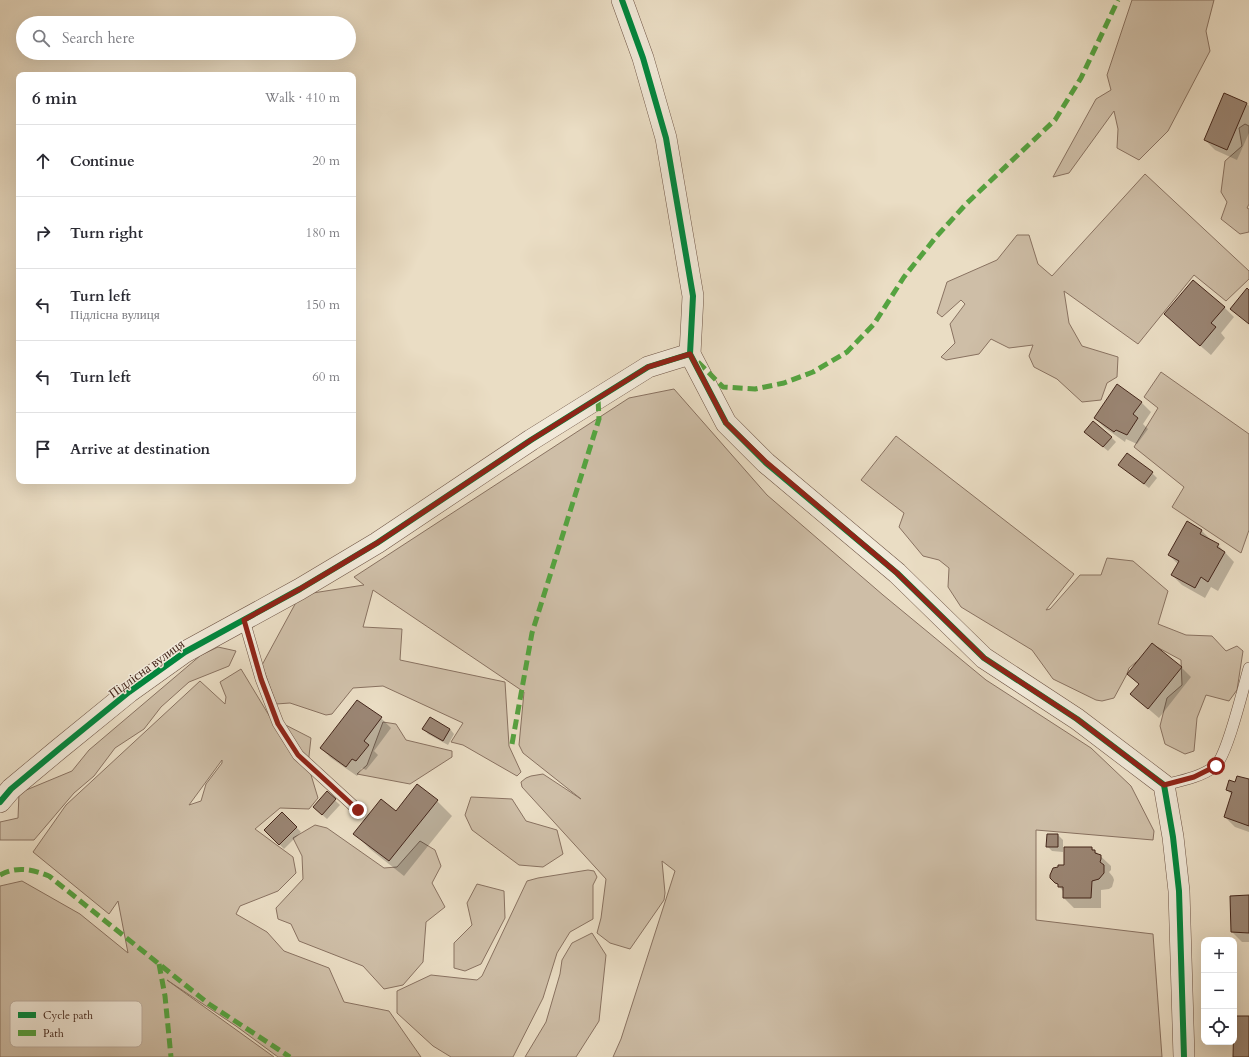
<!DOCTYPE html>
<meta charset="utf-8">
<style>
:root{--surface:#fff;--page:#f2f2f3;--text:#2b2b33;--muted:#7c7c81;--line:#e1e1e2}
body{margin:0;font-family:Cardo,serif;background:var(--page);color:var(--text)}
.controls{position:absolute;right:12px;bottom:12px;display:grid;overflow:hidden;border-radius:8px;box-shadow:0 4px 16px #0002}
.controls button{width:36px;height:36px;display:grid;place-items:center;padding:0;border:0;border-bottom:1px solid var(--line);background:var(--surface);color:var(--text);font:20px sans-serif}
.stop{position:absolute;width:12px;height:12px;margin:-9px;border:3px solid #8f2418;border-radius:50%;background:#fff}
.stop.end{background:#8f2418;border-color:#fff;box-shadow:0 1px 4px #0008}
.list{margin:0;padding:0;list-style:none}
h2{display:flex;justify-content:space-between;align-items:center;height:52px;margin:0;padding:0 16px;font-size:17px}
h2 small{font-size:13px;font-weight:400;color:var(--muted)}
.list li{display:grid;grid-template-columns:26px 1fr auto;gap:12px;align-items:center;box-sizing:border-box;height:72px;padding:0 16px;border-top:1px solid var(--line)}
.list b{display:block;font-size:15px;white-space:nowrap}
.list p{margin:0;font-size:13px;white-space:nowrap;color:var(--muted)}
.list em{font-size:13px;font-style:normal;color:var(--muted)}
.icon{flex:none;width:22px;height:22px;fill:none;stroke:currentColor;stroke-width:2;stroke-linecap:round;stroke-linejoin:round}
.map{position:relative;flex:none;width:1249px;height:1057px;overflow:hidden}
.search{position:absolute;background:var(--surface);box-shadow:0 4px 16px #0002;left:16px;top:16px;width:340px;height:44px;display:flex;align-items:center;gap:10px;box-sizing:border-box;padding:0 14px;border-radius:22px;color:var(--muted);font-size:15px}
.panel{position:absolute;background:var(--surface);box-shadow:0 4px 16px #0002;left:16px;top:72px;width:340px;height:412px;border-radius:8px}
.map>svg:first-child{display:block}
.green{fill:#cebea7;stroke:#897261;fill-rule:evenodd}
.shadow{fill:#0003}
.building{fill:#9a8573;stroke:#44261b}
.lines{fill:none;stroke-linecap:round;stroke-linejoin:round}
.lane-casing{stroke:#6e5445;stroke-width:12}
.street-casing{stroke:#6e5445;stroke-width:22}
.lane{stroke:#f1e9d9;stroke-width:11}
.street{stroke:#f1e9d9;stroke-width:21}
.quiet{stroke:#55a340;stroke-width:5;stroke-dasharray:10 5;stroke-linecap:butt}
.cycleway-casing{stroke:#f1e9d9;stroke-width:8}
.cycleway{stroke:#00873e;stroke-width:6}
.route{stroke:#8f2418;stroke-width:5}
.labels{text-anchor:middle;stroke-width:3;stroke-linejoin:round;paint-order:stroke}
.street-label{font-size:13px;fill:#44261b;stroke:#f1e9d9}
.key{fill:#f1e9d9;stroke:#bdaea0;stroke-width:1}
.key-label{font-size:11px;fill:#44261b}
</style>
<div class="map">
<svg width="1249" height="1057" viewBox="0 0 1249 1057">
<rect width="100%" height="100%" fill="#eaddc4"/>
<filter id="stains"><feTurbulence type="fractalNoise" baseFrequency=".005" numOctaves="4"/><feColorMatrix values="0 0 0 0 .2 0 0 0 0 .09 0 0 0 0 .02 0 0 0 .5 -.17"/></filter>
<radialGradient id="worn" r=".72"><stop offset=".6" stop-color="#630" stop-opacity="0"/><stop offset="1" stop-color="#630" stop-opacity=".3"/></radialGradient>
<g class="green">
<path d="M 1132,0 L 1214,0 L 1206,31 L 1210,51 L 1168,131 L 1139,160 L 1117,148 L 1118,129 L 1114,111 L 1069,173 L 1053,177 L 1096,99 L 1111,90 L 1107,75 Z"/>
<path d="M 1245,124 L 1249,126 L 1249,204 L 1247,208 L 1249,209 L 1249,232 L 1240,234 L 1221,219 L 1227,202 L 1221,192 L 1225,161 L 1242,146 L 1239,128 Z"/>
<path d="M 1145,174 L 1249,271 L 1249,279 L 1226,301 L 1194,275 L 1138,344 L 1064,291 L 1069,323 L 1082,346 L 1118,357 L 1117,377 L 1107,383 L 1101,400 L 1082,402 L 1057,379 L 1034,367 L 1029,356 L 1033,345 L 1009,348 L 991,339 L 979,354 L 946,360 L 941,357 L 955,343 L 950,324 L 965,304 L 961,300 L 942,317 L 937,313 L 947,282 L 997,260 L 1017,235 L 1029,235 L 1038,264 L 1052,276 Z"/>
<path d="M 1161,372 L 1249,434 L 1249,530 L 1241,553 L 1172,507 L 1184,487 L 1134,447 L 1158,408 L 1144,397 Z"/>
<path d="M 674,389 L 767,495 L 883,595 L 986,680 L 1091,748 L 1131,786 L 1154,831 L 1153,840 L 1036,830 L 1036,920 L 1153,934 L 1162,1057 L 613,1057 L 621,1039 L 675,871 L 662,861 L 665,893 L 664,900 L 630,949 L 610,943 L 597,933 L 601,918 L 606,879 L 522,787 L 521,782 L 526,778 L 531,776 L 543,774 L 581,799 L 523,753 L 519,745 L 524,692 L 373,590 L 363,627 L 402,629 L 400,660 L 505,682 L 509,746 L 521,772 L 517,776 L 463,745 L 451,742 L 463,723 L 383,686 L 353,688 L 332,714 L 326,715 L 290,703 L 276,704 L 262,665 L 300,595 L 364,585 L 354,577 L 629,398 Z"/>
<path d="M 896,436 L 1074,574 L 1046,610 L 1050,609 L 1080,575 L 1101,575 L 1107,558 L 1133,561 L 1168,591 L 1158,624 L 1186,635 L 1212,636 L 1226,651 L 1237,646 L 1243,651 L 1237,690 L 1229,701 L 1206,695 L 1197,718 L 1194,751 L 1185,754 L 1165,744 L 1160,726 L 1167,698 L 1182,685 L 1181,660 L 1155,646 L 1129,668 L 1127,674 L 1114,698 L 1102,701 L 1096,700 L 1053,679 L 1032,650 L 961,607 L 948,587 L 949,568 L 939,560 L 923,556 L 899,527 L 904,513 L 861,480 Z"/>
<path d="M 218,647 L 236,651 L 229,666 L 189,682 L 161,707 L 144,729 L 115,748 L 94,776 L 74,793 L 34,840 L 0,840 L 0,822 L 18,818 L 19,793 L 72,771 L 89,750 L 201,655 Z"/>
<path d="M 241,669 L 270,717 L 311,738 L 308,765 L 318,798 L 309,809 L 280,808 L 255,829 L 293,857 L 296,873 L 278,891 L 240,906 L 236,914 L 267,932 L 284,951 L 329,968 L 344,1002 L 389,1011 L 421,1057 L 278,1057 L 236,1026 L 167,980 L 274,1057 L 0,1057 L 0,886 L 22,881 L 80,914 L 128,953 L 118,901 L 109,914 L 33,852 L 66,805 L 200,681 L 225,704 L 226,697 L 220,682 ZM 222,760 L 222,763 L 206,784 L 201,801 L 189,805 Z"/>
<path d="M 383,722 L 396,724 L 406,740 L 452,751 L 452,757 L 410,784 L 357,774 L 367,765 Z"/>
<path d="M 471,797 L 512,799 L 526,821 L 557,830 L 563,854 L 543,867 L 519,865 L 472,830 L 465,815 Z"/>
<path d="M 315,825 L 327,828 L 384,868 L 397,867 L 420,841 L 435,850 L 441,866 L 432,883 L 445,907 L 426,922 L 423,962 L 403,985 L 384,989 L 363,966 L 299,941 L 291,924 L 278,919 L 276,908 L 303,879 L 302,856 L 293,838 Z"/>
<path d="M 588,870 L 594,871 L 597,877 L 593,885 L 593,919 L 570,932 L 557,953 L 543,998 L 513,1057 L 451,1057 L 433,1046 L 397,1013 L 397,991 L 431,975 L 477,980 L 482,976 L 527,881 L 538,878 Z"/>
<path d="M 477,884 L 504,891 L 505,918 L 481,964 L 465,971 L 454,968 L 454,943 L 472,925 L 467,903 Z"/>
<path d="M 592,933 L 606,955 L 599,1021 L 576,1057 L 525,1057 L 546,1022 L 560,974 L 562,960 L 572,943 Z"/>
</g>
<g class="shadow">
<path d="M 1225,95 L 1247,104 L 1249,106 L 1249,133 L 1237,160 L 1215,150 L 1205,140 Z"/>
<path d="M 1224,307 L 1234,317 L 1221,333 L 1225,338 L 1211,355 L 1175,324 Z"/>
<path d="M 1141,402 L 1151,412 L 1143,424 L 1148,429 L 1137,444 L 1126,439 L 1125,442 L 1105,428 L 1095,418 Z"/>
<path d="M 1085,432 L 1111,437 L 1116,442 L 1108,451 Z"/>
<path d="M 1119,465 L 1152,473 L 1157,478 L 1149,488 Z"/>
<path d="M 1187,523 L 1202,531 L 1212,541 L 1218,545 L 1234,562 L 1218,591 L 1211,587 L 1205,598 L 1182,585 L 1172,575 L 1178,564 L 1169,555 Z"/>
<path d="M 1181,667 L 1191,677 L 1159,718 L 1131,694 L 1140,685 L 1128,674 Z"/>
<path d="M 381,718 L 391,728 L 374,751 L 378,755 L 366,770 L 362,768 L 357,776 L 331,758 L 321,748 Z"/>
<path d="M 424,729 L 450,729 L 454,734 L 448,745 L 428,734 Z"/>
<path d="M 1249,780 L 1249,832 L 1235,827 L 1225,817 L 1232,795 L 1227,790 L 1236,783 Z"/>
<path d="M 327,793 L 340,805 L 327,819 L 319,812 Z"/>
<path d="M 437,801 L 452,816 L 404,876 L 370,849 L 355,834 L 396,812 Z"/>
<path d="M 282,813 L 301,832 L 284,849 L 265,830 Z"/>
<path d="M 1058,835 L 1063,840 L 1063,852 L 1052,851 L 1047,846 Z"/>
<path d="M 1092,848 L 1111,866 L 1111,870 L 1109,872 L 1113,877 L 1114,880 L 1112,887 L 1109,889 L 1101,890 L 1101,908 L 1074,908 L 1064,898 L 1064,892 L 1051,878 L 1065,866 Z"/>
<path d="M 1249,896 L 1249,942 L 1242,942 L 1232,932 Z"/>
</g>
<g class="building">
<path d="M 1224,93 L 1247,103 L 1227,150 L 1204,140 Z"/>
<path d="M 1193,280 L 1225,307 L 1211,323 L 1216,327 L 1200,346 L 1164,314 Z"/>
<path d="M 1247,288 L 1249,290 L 1249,324 L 1230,309 Z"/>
<path d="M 1117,384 L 1142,402 L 1133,414 L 1138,418 L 1127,435 L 1116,430 L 1114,432 L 1094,418 Z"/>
<path d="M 1093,421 L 1112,437 L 1103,447 L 1084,432 Z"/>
<path d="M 1127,453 L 1153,472 L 1144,484 L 1118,465 Z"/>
<path d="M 1187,521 L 1202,530 L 1200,534 L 1219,544 L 1217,547 L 1225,552 L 1208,582 L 1201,577 L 1195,588 L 1171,575 L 1179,561 L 1168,555 Z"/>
<path d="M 1152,643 L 1182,667 L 1148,709 L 1130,694 L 1139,684 L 1127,674 Z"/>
<path d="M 357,700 L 382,717 L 364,741 L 369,745 L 356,761 L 352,759 L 346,767 L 320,748 Z"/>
<path d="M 430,717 L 450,729 L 443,741 L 422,729 Z"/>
<path d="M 1237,776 L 1249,779 L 1249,826 L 1224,817 L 1232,792 L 1226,790 L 1229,780 L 1235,782 Z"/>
<path d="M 417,784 L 438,800 L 389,861 L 353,834 L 381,799 L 396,811 Z"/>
<path d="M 327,791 L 336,799 L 322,815 L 313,807 Z"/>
<path d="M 282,812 L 297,827 L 279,845 L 264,830 Z"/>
<path d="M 1047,834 L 1058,834 L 1058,847 L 1046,847 Z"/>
<path d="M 1064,847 L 1092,847 L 1092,850 L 1095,850 L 1095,853 L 1101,855 L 1101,859 L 1100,862 L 1104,865 L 1104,873 L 1099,879 L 1092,881 L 1091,898 L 1063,898 L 1063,887 L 1058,887 L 1058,884 L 1055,883 L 1050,878 L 1050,875 L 1053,868 L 1058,867 L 1058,865 L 1064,865 Z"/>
<path d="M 1249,895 L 1249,933 L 1231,932 L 1230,896 Z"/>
<path d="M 1234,1016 L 1249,1016 L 1249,1057 L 1233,1057 Z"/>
</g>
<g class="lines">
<defs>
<g id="lane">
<path d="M 244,620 L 261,679 L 278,723 L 298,755 L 358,810"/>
<path d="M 1164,785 C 1180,781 1202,777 1215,766 C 1227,757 1244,685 1249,668"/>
</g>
<g id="street">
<path d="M 622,0 L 643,58 L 666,138 L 693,296 L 690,354 L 726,423 L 766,463 L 897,573 L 984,658 L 1077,719 L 1164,785 L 1173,837 L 1179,891 L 1184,1057"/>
<path d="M 0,802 L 11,789 L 59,749 L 129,692 L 185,652 L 300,589 L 377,543 L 531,440 L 648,367 L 690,354"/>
</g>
</defs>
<use href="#lane" class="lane-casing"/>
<use href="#street" class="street-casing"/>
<use href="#lane" class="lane"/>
<use href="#street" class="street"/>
<g class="quiet">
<path d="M 698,362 L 723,387 L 755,389 L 784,383 L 813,372 L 847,352 L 874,324 L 904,277 L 936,237 L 967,203 L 1055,120 L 1081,78 L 1118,0"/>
<path d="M 512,744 L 532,633 L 599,419 L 598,399"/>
<path d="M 0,875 C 16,866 32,869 49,876 L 209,1004 L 290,1057"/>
<path d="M 159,964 L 165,996 L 171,1057"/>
</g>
<defs>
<g id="cycleway">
<path d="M 622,0 L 643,58 L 666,138 L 693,296 L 690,354 L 726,423 L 766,463 L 897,573 L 984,658 L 1077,719 L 1164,785 L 1173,837 L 1179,891 L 1184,1057"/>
<path d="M 0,802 L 11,789 L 59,749 L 129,692 L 185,652 L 300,589 L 377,543 L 531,440 L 648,367 L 690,354"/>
</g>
</defs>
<use href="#cycleway" class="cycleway-casing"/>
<use href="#cycleway" class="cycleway"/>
</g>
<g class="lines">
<path class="route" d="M 358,810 L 298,755 L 278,724 L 261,679 L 244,620 L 300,589 L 377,543 L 531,440 L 648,367 L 690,354 L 726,423 L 766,462 L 897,573 L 984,658 L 1077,719 L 1164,785 L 1194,777 L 1216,766"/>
</g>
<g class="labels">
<g class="street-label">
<text transform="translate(146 668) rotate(-36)" y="5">Підлісна вулиця</text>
</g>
</g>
<rect x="10" y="1001" width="132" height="46" rx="6" class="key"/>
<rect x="18" y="1012" width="18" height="6" fill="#00873e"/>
<rect x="18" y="1030" width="18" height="6" fill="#55a340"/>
<g class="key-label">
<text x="43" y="1019">Cycle path</text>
<text x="43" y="1037">Path</text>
</g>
<rect width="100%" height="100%" filter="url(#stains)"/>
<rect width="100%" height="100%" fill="url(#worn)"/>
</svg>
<div class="controls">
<button>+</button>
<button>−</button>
<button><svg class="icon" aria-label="locate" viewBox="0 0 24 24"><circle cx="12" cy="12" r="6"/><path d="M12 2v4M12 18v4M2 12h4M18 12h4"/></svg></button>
</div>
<div class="stop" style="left:1216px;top:766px"></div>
<div class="stop end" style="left:358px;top:810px"></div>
<div class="search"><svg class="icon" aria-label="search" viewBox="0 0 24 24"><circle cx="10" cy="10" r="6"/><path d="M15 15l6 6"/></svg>Search here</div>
<section class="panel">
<h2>6 min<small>Walk · 410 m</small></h2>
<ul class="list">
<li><svg class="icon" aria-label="ahead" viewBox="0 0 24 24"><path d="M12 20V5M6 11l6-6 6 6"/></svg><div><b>Continue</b></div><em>20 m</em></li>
<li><svg class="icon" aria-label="right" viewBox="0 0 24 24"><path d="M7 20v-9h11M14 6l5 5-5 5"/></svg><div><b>Turn right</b></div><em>180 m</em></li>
<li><svg class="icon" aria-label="left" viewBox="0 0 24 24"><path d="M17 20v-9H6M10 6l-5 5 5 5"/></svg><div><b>Turn left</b><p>Підлісна вулиця</p></div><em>150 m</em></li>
<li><svg class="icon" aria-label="left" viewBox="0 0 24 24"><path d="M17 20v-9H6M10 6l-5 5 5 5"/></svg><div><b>Turn left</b></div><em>60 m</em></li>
<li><svg class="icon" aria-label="arrive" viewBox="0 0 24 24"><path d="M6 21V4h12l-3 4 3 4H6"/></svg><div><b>Arrive at destination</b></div></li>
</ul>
</section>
</div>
